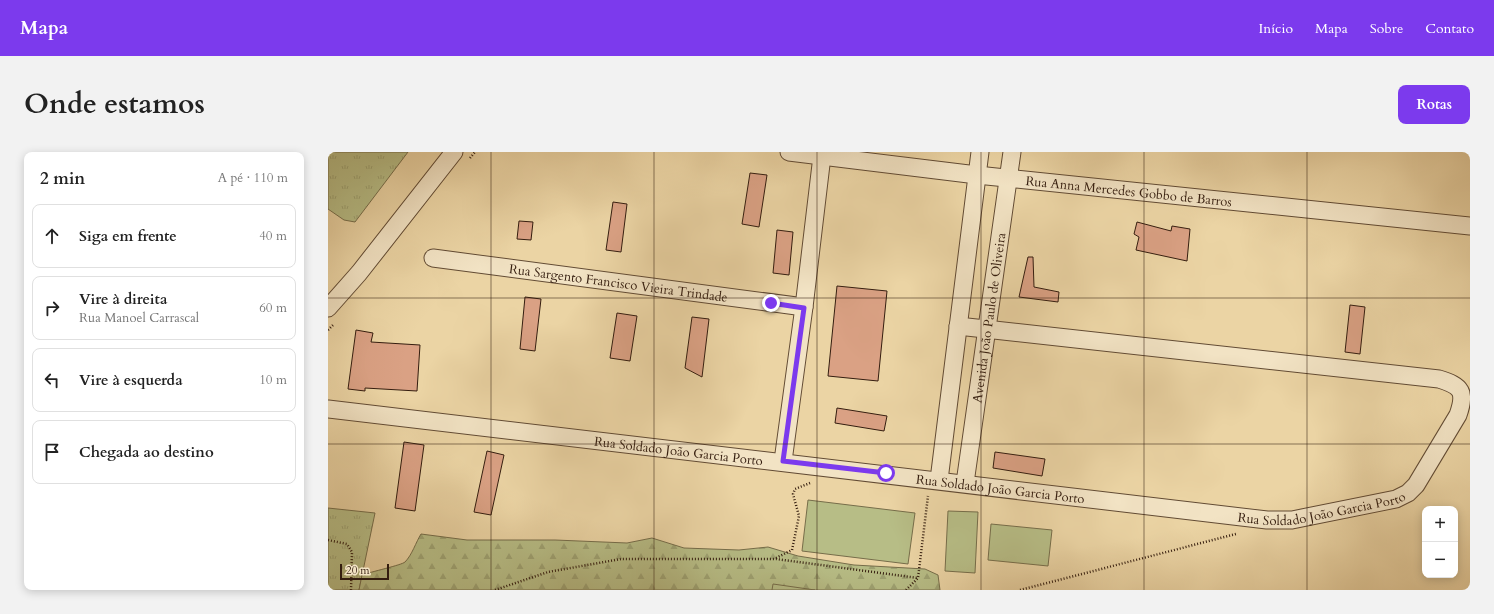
<!DOCTYPE html>
<html lang="pt">
<meta charset="utf-8">
<style>
:root{--surface:#fff;--page:#f2f2f2;--text:#222;--muted:#767676;--line:#e0e0e0;--accent:#7c3aed}
body{margin:0;font-family:Cardo,serif;background:var(--page);color:var(--text)}
.controls{position:absolute;right:12px;bottom:12px;display:grid;overflow:hidden;border-radius:8px;box-shadow:0 2px 10px #0003}
.controls button{width:36px;height:36px;display:grid;place-items:center;padding:0;border:0;border-bottom:1px solid var(--line);background:var(--surface);color:var(--text);font:20px sans-serif}
.scale{position:absolute;left:12px;bottom:10px;width:49px;box-sizing:border-box;padding-left:4px;border:2px solid #341d0f;border-top:0;font-size:11px;line-height:14px;white-space:nowrap;color:#341d0f;-webkit-text-stroke:3px #f2e3c4;paint-order:stroke}
.stop{position:absolute;width:12px;height:12px;margin:-9px;border:3px solid #7c3aed;border-radius:50%;background:#fff}
.stop.end{background:#7c3aed;border-color:#fff;box-shadow:0 1px 4px #0008}
.list{margin:0;padding:0;list-style:none}
h2{display:flex;justify-content:space-between;align-items:center;height:52px;margin:0;padding:0 16px;font-size:17px}
h2 small{font-size:13px;font-weight:400;color:var(--muted)}
.list li{display:grid;grid-template-columns:26px 1fr auto;gap:12px;align-items:center;box-sizing:border-box;height:64px;margin:0 8px 8px;padding:0 8px;border:1px solid var(--line);border-radius:8px}
.list b{display:block;font-size:15px;white-space:nowrap}
.list p{margin:0;font-size:13px;white-space:nowrap;color:var(--muted)}
.list em{font-size:13px;font-style:normal;color:var(--muted)}
.icon{flex:none;width:22px;height:22px;fill:none;stroke:currentColor;stroke-width:2;stroke-linecap:round;stroke-linejoin:round}
.map{position:relative;flex:none;width:1142px;height:438px;overflow:hidden;border-radius:8px}
header{display:flex;align-items:center;gap:24px;box-sizing:border-box;height:56px;padding:0 20px;background:var(--accent);color:#fff}
header strong{font-size:19px}
nav{display:flex;gap:22px;margin-inline-start:auto;font-size:14px}
.intro{display:flex;align-items:center;justify-content:space-between;box-sizing:border-box;height:96px;padding:0 24px}
h1{margin:0;font-size:28px}
.button{padding:10px 18px;border-radius:8px;background:var(--accent);color:#fff;font-size:14px;font-weight:700}
main{display:flex;gap:24px;padding:0 24px}
aside{flex:1;background:var(--surface);border-radius:8px;box-shadow:0 2px 10px #0003}
.map>svg:first-child{display:block}
.grass{fill:url(#grass-tufts);stroke:#766d4a}
.forest{fill:url(#forest-firs);stroke:#766d4a}
.pitch{fill:#b7bd86;stroke:#766d4a}
.building{fill:#daa184;stroke:#341d0f}
.lines{fill:none;stroke-linecap:round;stroke-linejoin:round}
.street-casing{stroke:#624b34;stroke-width:19}
.path{stroke:#341d0f;stroke-width:2.5;stroke-dasharray:1 2;stroke-linecap:butt}
.street{stroke:#f2e3c4;stroke-width:17}
.route{stroke:#7c3aed;stroke-width:5}
.grid{fill:none;stroke:#341d0f;stroke-width:1;stroke-opacity:0.55}
.labels{text-anchor:middle;stroke-width:3.5;stroke-linejoin:round;paint-order:stroke}
.street-label{font-size:13px;fill:#341d0f;stroke:#f2e3c4}
</style>
<header>
<strong>Mapa</strong>
<nav><a>Início</a><a>Mapa</a><a>Sobre</a><a>Contato</a></nav>
</header>
<div class="intro"><h1>Onde estamos</h1><a class="button">Rotas</a></div>
<main>
<aside>
<h2>2 min<small>A pé · 110 m</small></h2>
<ul class="list">
<li><svg class="icon" aria-label="ahead" viewBox="0 0 24 24"><path d="M12 20V5M6 11l6-6 6 6"/></svg><div><b>Siga em frente</b></div><em>40 m</em></li>
<li><svg class="icon" aria-label="right" viewBox="0 0 24 24"><path d="M7 20v-9h11M14 6l5 5-5 5"/></svg><div><b>Vire à direita</b><p>Rua Manoel Carrascal</p></div><em>60 m</em></li>
<li><svg class="icon" aria-label="left" viewBox="0 0 24 24"><path d="M17 20v-9H6M10 6l-5 5 5 5"/></svg><div><b>Vire à esquerda</b></div><em>10 m</em></li>
<li><svg class="icon" aria-label="arrive" viewBox="0 0 24 24"><path d="M6 21V4h12l-3 4 3 4H6"/></svg><div><b>Chegada ao destino</b></div></li>
</ul>
</aside>
<div class="map">
<svg width="1142" height="438" viewBox="0 0 1142 438">
<defs>
<pattern id="grass-tufts" width="24" height="20" patternUnits="userSpaceOnUse"><rect width="24" height="20" fill="#b7bd86"/><path d="M3 7l-1-3M5 7V3M7 7l1-3M15 17l-1-3M17 17v-4M19 17l1-3" fill="none" stroke="#9ea272"/></pattern>
<pattern id="forest-firs" width="22" height="20" patternUnits="userSpaceOnUse"><rect width="22" height="20" fill="#b7bd86"/><path d="M5 1l3.5 6h-7zM16 11l3.5 6h-7z" fill="#9ea272"/></pattern>
</defs>
<rect width="100%" height="100%" fill="#ebd4a4"/>
<filter id="stains"><feTurbulence type="fractalNoise" baseFrequency=".005" numOctaves="4"/><feColorMatrix values="0 0 0 0 .2 0 0 0 0 .09 0 0 0 0 .02 0 0 0 .5 -.17"/></filter>
<radialGradient id="worn" r=".72"><stop offset=".6" stop-color="#630" stop-opacity="0"/><stop offset="1" stop-color="#630" stop-opacity=".3"/></radialGradient>
<g class="grass">
<path d="M 0,0 L 80,0 L 27,70 L 16,68 L 0,57 Z"/>
<path d="M 0,356 L 47,361 L 31,438 L 0,438 Z"/>
</g>
<path class="forest" d="M 93,382 L 139,388 L 227,388 L 299,391 L 324,386 L 356,396 L 411,398 L 440,395 L 470,404 L 526,413 L 597,417 L 610,423 L 612,438 L 31,438 L 34,423 C 42,420 74,413 77,410 C 84,403 88,390 93,382 Z"/>
<g class="pitch">
<path d="M 480,348 L 587,361 L 580,412 L 474,399 Z"/>
<path d="M 620,359 L 650,360 L 647,421 L 617,419 Z"/>
<path d="M 663,372 L 724,378 L 720,414 L 660,408 Z"/>
<path d="M 445,432 L 487,438 L 444,438 Z"/>
</g>
<g class="building">
<path d="M 422,21 L 439,23 L 431,75 L 414,72 Z"/>
<path d="M 285,50 L 299,52 L 293,100 L 278,98 Z"/>
<path d="M 191,69 L 205,70 L 203,88 L 189,87 Z"/>
<path d="M 809,70 L 843,79 L 844,74 L 862,77 L 859,109 L 808,98 L 811,85 L 806,82 Z"/>
<path d="M 449,78 L 465,80 L 461,123 L 445,121 Z"/>
<path d="M 700,105 L 705,105 L 706,135 L 731,140 L 730,150 L 691,145 Z"/>
<path d="M 509,134 L 559,139 L 550,229 L 500,224 Z"/>
<path d="M 197,145 L 213,147 L 207,199 L 192,197 Z"/>
<path d="M 1022,153 L 1037,155 L 1032,202 L 1017,200 Z"/>
<path d="M 289,161 L 309,164 L 302,209 L 282,206 Z"/>
<path d="M 364,165 L 381,167 L 374,225 L 357,216 Z"/>
<path d="M 28,178 L 45,181 L 43,190 L 92,193 L 89,239 L 37,236 L 37,239 L 20,237 Z"/>
<path d="M 509,256 L 559,264 L 556,279 L 507,271 Z"/>
<path d="M 76,290 L 96,293 L 87,359 L 67,356 Z"/>
<path d="M 159,299 L 176,303 L 163,363 L 146,360 Z"/>
<path d="M 667,300 L 717,307 L 714,324 L 665,316 Z"/>
</g>
<g class="lines">
<defs>
<g id="street">
<path id="s1" d="M 461,0 L 649,23 L 1142,74"/>
<path id="s2" d="M 105,106 L 476,155"/>
<path d="M 0,156 L 31,121 L 126,0"/>
<path id="s3" d="M 0,257 L 939,368 L 964,368 L 1068,347 L 1080,341 L 1088,333 L 1130,263 C 1138,240 1134,234 1111,227 L 630,174"/>
<path d="M 455,309 L 476,155 L 494,4"/>
<path d="M 611,328 L 652,0"/>
<path id="s4" d="M 637,331 L 684,0"/>
</g>
</defs>
<use href="#street" class="street-casing"/>
<g class="path">
<path d="M 142,6 L 147,0"/>
<path d="M 0,178 L 6,172"/>
<path d="M 0,388 L 19,392 L 24,400 L 23,438"/>
<path d="M 448,406 L 464,398 L 471,364 L 465,342 L 467,337 L 482,331"/>
<path d="M 167,438 L 220,420 L 293,407 L 448,407 L 590,426"/>
<path d="M 578,438 L 590,426 L 600,344"/>
<path d="M 692,438 L 908,382"/>
</g>
<use href="#street" class="street"/>
</g>
<g class="lines">
<path class="route" d="M 443,151 L 476,156 L 455,309 L 558,321"/>
</g>
<path class="grid" d="M 163,0 L 163,438M 326,0 L 326,438M 489,0 L 489,438M 653,0 L 653,438M 816,0 L 816,438M 979,0 L 979,438M 0,146 L 1142,146M 0,292 L 1142,292"/>
<g class="labels">
<g class="street-label">
<text dy="5" stroke="none"><textPath href="#s1" startOffset="342">Rua Anna Mercedes Gobbo de Barros</textPath></text>
<text dy="5" stroke="none"><textPath href="#s2" startOffset="187">Rua Sargento Francisco Vieira Trindade</textPath></text>
<text dy="5" stroke="none"><textPath href="#s4" startOffset="167">Avenida João Paulo de Oliveira</textPath></text>
<text dy="5" stroke="none"><textPath href="#s3" startOffset="353">Rua Soldado João Garcia Porto</textPath></text>
<text dy="5" stroke="none"><textPath href="#s3" startOffset="677">Rua Soldado João Garcia Porto</textPath></text>
<text dy="5" stroke="none"><textPath href="#s3" startOffset="1001">Rua Soldado João Garcia Porto</textPath></text>
</g>
</g>
<rect width="100%" height="100%" filter="url(#stains)"/>
<rect width="100%" height="100%" fill="url(#worn)"/>
</svg>
<div class="controls">
<button>+</button>
<button>−</button>
</div>
<div class="scale">20 m</div>
<div class="stop" style="left:558px;top:321px"></div>
<div class="stop end" style="left:443px;top:151px"></div>
</div>
</main>
